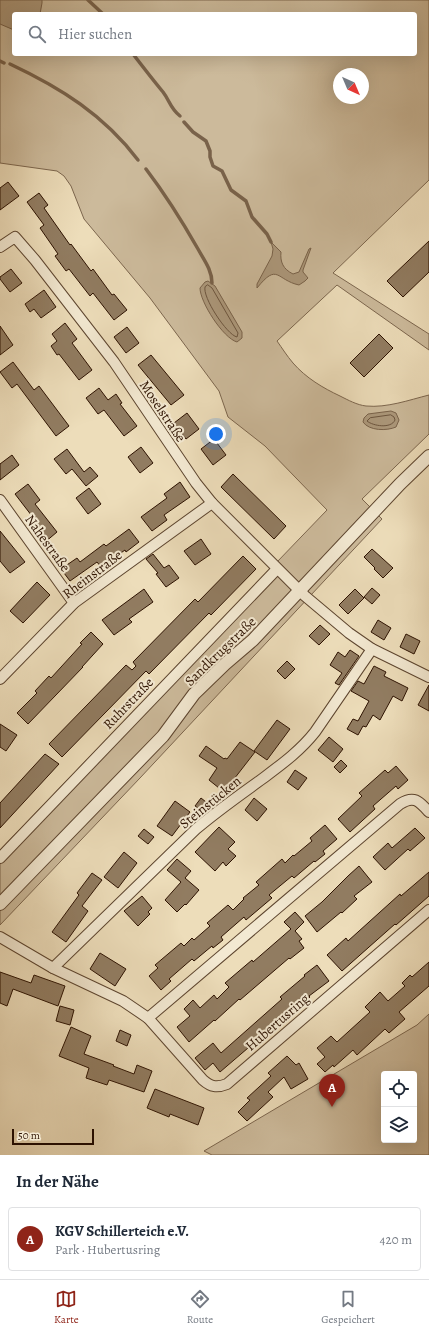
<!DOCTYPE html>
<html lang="de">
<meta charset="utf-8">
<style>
:root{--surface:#fff;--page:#f2f2f3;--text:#1f2937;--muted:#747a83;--line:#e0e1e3;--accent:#8f2418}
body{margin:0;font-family:Alegreya,serif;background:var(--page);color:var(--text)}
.controls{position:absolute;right:12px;bottom:12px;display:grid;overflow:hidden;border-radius:4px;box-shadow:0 4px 16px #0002}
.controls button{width:36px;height:36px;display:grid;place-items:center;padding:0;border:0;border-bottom:1px solid var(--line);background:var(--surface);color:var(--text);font:20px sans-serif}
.compass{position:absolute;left:333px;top:68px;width:36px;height:36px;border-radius:50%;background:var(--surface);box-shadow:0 4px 16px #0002;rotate:136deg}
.scale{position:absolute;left:12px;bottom:10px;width:82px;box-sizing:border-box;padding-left:4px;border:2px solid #2d1201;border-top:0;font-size:11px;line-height:14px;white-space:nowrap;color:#2d1201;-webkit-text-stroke:3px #f3e9d2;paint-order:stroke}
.you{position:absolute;left:216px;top:434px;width:14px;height:14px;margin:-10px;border:3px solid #fff;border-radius:50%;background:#1a73e8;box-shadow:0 0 0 6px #1a73e833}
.badge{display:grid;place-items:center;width:26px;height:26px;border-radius:50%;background:var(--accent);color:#fff;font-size:13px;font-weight:700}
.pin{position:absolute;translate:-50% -33px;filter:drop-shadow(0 1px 2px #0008)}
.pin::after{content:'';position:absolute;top:21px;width:14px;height:12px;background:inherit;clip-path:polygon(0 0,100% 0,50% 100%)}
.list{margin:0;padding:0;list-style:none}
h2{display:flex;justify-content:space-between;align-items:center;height:52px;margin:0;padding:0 16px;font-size:17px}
h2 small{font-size:13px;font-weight:400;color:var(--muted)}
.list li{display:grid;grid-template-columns:26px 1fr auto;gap:12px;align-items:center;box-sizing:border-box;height:64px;margin:0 8px 8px;padding:0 8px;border:1px solid var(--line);border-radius:4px}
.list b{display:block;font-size:15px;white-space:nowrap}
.list p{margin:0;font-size:13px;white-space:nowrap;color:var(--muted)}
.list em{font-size:13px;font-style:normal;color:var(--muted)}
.icon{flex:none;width:22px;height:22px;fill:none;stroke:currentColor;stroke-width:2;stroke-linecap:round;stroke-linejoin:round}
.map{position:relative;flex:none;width:429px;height:1155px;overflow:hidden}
.search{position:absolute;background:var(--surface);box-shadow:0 4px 16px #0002;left:12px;right:12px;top:12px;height:44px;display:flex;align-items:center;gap:10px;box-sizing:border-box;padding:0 14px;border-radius:4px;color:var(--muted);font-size:15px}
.sheet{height:124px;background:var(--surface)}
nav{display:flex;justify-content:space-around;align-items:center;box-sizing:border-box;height:56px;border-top:1px solid var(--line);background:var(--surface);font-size:11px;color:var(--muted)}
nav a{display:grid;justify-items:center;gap:2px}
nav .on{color:var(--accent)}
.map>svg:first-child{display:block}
.green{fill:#ccba9b;stroke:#7c664e;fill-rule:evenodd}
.water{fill:#ac987b;stroke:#79624a}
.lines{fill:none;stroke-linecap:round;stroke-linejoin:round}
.shore{stroke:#6c553e;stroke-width:1}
.stream{stroke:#79624a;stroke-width:3.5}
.building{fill:#917c61;stroke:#2d1201}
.minor-casing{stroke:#5d452f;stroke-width:12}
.tertiary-casing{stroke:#5d452f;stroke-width:14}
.minor{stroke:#f3e9d2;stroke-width:10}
.tertiary{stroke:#f3e9d2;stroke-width:12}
.labels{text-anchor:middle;stroke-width:4;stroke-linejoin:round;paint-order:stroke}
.street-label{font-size:14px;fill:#2d1201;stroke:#f3e9d2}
</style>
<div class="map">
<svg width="429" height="1155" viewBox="0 0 429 1155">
<rect width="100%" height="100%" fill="#edddba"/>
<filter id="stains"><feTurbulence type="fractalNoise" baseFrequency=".005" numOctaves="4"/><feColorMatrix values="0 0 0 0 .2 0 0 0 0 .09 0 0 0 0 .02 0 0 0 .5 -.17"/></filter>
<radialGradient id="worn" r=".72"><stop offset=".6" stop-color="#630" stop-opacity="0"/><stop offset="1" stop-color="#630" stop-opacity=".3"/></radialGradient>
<g class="green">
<path d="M 0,0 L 429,0 L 429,180 L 333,273 L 429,334 L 429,350 L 337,285 L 277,341 C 282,348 287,356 293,363 C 306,378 323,388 340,396 C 348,400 357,405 366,406 C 387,408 409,400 429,395 L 429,434 L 362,499 L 382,519 L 140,778 L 0,925 L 0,850 L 327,510 L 265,446 L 228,417 L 219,391 L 150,298 L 84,219 L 71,186 L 64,176 L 57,171 L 0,163 ZM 14,14 L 415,14 L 415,54 L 14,54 ZM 339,74 L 363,74 L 363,98 L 339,98 Z"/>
<path d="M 429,1014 L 429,1155 L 212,1155 L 204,1151 L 417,1025 ZM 384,1074 L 414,1074 L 414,1140 L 384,1140 Z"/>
</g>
<g class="water">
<path d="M 0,0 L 42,0 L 42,3 L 40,14 L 14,14 L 14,30 L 0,24 Z"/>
<path d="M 271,242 L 281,252 C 280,262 283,269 293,274 L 299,272 L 309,249 L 311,248 L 303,270 L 303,272 L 308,278 L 305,281 L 299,285 C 276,280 278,262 257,288 L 257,284 L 272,256 L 273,249 Z"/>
<path d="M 208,281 L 215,286 L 242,332 L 242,338 L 237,342 C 223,338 200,302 200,288 L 205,282 Z"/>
<path d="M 391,411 L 396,413 L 399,420 L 396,427 C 387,431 369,431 363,422 L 364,418 L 368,414 Z"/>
</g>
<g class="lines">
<g class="shore">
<path d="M 208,285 L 212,288 L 238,333 L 237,337 C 227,335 202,297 205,287 Z"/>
<path d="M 391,415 L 394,417 L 395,420 C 391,429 373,426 367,421 L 370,418 Z"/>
</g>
<g class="stream">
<path d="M 88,0 L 103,14"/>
<path d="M 133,54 C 143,67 153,80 163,92 C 170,101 170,108 180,116"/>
<path d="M 0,61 L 4,63"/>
<path d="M 10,64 C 61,88 104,115 138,160"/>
<path d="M 184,122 L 193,132 L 206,141 L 210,151 L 210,157 L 213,166 L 222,171 L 231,190 L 246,201 L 252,217 L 267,234 L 271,242"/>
<path d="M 146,169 C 165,194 182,221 198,249 C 204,260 212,270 212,283"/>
</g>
</g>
<g class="building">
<path d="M 8,182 L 19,196 L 0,210 L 0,188 Z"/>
<path d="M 39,193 L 48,205 L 44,208 L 70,245 L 71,244 L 91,271 L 93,269 L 112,295 L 114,294 L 127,310 L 114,320 L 93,293 L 90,296 L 69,269 L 66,271 L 55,256 L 58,254 L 40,228 L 44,225 L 27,202 Z"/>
<path d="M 429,241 L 429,272 L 403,297 L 387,281 Z"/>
<path d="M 11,269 L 22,283 L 10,292 L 0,279 L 0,277 Z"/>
<path d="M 44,290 L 56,307 L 41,318 L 34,309 L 30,312 L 25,304 Z"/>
<path d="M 65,323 L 77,339 L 72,343 L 92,370 L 79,380 L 59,354 L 57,355 L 51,346 L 57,341 L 52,334 Z"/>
<path d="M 0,326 L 13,345 L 0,355 Z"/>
<path d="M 127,327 L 139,343 L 126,353 L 114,337 Z"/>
<path d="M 379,334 L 393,348 L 364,377 L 350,363 Z"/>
<path d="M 151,355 L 184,395 L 171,405 L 138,365 Z"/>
<path d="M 13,362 L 34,390 L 39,386 L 69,426 L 56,436 L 17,384 L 12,388 L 0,372 Z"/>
<path d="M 99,388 L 108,400 L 116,394 L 122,403 L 120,404 L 137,426 L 124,436 L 104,410 L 98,414 L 86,398 Z"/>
<path d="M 187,413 L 199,429 L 186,439 L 174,423 Z"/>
<path d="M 214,439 L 226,455 L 213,465 L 201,449 Z"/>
<path d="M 141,447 L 153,463 L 140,473 L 128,457 Z"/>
<path d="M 67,449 L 84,472 L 90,467 L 98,476 L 86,486 L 72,469 L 66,474 L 54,459 Z"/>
<path d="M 12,455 L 19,465 L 0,480 L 0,464 Z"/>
<path d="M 233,474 L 286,526 L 274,539 L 221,487 Z"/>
<path d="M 180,482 L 190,497 L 164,515 L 167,520 L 152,531 L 141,517 L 167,498 L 164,494 Z"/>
<path d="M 28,484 L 40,500 L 35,504 L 57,532 L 44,543 L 30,524 L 35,520 L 15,494 Z"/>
<path d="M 89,488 L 101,504 L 88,514 L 76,498 Z"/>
<path d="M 129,529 L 139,542 L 126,552 L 125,550 L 101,567 L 97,562 L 70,581 L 61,569 L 77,558 L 80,562 L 104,544 L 106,546 Z"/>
<path d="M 0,531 L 25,562 L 10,573 L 0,561 Z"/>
<path d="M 201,539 L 211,554 L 195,565 L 184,551 Z"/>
<path d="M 372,549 L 393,568 L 383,578 L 374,569 L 375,568 L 364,557 Z"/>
<path d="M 153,554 L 164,568 L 169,565 L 179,578 L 166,587 L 156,574 L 158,573 L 146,559 Z"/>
<path d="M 243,556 L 256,569 L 211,615 L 209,613 L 149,674 L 146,671 L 62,757 L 49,744 L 126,665 L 132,670 L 136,666 L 133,662 L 195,599 L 198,602 Z"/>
<path d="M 37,582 L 50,595 L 23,623 L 10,611 Z"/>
<path d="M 372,588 L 380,595 L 372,604 L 364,597 Z"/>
<path d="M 144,589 L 153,602 L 129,619 L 132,622 L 114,635 L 102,620 Z"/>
<path d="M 355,589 L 364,598 L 348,614 L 339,605 Z"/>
<path d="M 378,620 L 391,628 L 384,640 L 371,632 Z"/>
<path d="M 320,625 L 330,634 L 319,645 L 309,636 Z"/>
<path d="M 91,632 L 103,644 L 82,667 L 83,667 L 28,724 L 17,713 L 37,693 L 35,691 L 49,676 L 51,678 L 82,644 L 80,643 Z"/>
<path d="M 406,634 L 420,641 L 414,654 L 400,647 Z"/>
<path d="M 350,650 L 359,656 L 339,685 L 335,683 L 342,673 L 330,665 L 338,652 L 345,657 Z"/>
<path d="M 287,661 L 295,669 L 285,679 L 277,671 Z"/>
<path d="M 374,666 L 386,672 L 384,676 L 408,688 L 402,701 L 393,696 L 380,720 L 373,715 L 366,727 L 363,726 L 358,735 L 347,729 L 353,719 L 358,721 L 369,701 L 351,691 L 358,681 L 364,684 Z"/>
<path d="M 429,685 L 429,711 L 418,705 Z"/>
<path d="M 277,720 L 290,729 L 267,760 L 254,751 Z"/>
<path d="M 0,724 L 17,735 L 6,751 L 0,747 Z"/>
<path d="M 329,737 L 343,749 L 333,762 L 318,750 Z"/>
<path d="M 240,742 L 255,752 L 224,792 L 209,780 L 217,768 L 199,756 L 206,746 L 224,759 L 225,758 L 227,759 Z"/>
<path d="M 45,754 L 59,764 L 0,828 L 0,803 Z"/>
<path d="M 341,760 L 347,766 L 340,773 L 334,767 Z"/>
<path d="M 396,766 L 408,780 L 398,789 L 396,786 L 373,806 L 375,809 L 350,832 L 338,819 L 362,796 L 359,793 L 385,770 L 388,773 Z"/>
<path d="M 295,770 L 307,778 L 298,790 L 287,782 Z"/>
<path d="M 201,798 L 211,806 L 205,813 L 195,806 Z"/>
<path d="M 254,798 L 267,809 L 257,821 L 245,810 Z"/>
<path d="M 175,801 L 190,812 L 172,836 L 157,826 Z"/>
<path d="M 325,825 L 337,839 L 323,851 L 325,854 L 315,862 L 314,861 L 294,878 L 292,876 L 269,895 L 272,898 L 246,920 L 244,917 L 221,937 L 223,940 L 213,948 L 212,946 L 194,961 L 192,959 L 169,979 L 171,981 L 161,990 L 149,976 L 158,968 L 155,965 L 181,943 L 184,946 L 192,938 L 194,940 L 210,926 L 207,923 L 228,905 L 233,910 L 244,899 L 243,898 L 259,885 L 256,882 L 282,859 L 285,863 L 293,855 L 294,856 L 312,841 L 310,838 Z"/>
<path d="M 219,827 L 235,842 L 228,849 L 236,856 L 226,866 L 223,862 L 215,871 L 195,852 Z"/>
<path d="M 415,828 L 425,838 L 410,851 L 408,849 L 385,870 L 373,857 L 388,843 L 392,848 Z"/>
<path d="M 144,829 L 154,837 L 148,844 L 138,836 Z"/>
<path d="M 124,852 L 137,863 L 118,888 L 104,877 Z"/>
<path d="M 177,859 L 191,871 L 185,878 L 199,890 L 186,905 L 185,904 L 177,912 L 165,900 L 181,882 L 167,870 Z"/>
<path d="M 359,866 L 372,882 L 354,896 L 357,899 L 342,913 L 341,912 L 317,932 L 305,916 L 322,902 L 348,876 Z"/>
<path d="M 429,872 L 429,896 L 396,925 L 395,924 L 342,971 L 327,955 L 346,938 L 348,941 L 400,894 L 401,896 Z"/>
<path d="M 92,873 L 102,880 L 82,906 L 88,911 L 66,942 L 52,932 L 79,895 L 77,893 Z"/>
<path d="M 142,896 L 152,908 L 148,912 L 150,914 L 138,926 L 124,911 Z"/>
<path d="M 295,912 L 304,922 L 295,931 L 302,939 L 299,941 L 304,948 L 290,959 L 289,958 L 240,1000 L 239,999 L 215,1021 L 214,1020 L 189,1042 L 177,1027 L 190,1016 L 184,1009 L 193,1000 L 200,1008 L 214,995 L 217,999 L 229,987 L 225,983 L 252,960 L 253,962 L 291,929 L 284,922 Z"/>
<path d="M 100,953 L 126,969 L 115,986 L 90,969 Z"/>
<path d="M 429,962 L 429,986 L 399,1012 L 405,1019 L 389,1033 L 385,1029 L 357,1055 L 353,1050 L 334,1067 L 333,1065 L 325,1072 L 317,1064 L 325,1057 L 317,1048 L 331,1036 L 337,1042 L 370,1012 L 365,1007 L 380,992 L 388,1001 L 405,986 L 402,983 L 410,975 L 412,977 Z"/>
<path d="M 317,965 L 329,981 L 309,996 L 310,997 L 271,1031 L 269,1030 L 220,1072 L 213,1063 L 205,1070 L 195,1058 L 213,1043 L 221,1053 L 282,999 L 280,997 L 305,976 L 304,975 Z"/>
<path d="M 0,972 L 31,983 L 34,975 L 65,986 L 58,1006 L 13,989 L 7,1006 L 0,1003 Z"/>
<path d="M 60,1006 L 74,1010 L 70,1025 L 56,1021 Z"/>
<path d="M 71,1027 L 91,1036 L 84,1054 L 114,1065 L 113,1066 L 134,1074 L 137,1065 L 152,1071 L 144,1092 L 109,1080 L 107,1085 L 86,1078 L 89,1068 L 59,1056 Z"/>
<path d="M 120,1030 L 131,1035 L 127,1046 L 116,1041 Z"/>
<path d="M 287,1056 L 296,1065 L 299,1063 L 308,1079 L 291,1089 L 284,1077 L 268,1092 L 273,1097 L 247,1121 L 238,1112 L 250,1100 L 247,1098 L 271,1076 L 268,1073 Z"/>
<path d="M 155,1089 L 204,1108 L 198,1125 L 170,1114 L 169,1117 L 147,1108 Z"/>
</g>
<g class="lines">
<defs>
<g id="minor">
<path d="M 0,247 L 15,237 L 35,260 L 114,362 L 196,483 L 212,503 L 305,596 L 349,633 L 372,649 L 429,677"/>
<path d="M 0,500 L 74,603"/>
<path d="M 0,679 L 74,603 L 212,503"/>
<path d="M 0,858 L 277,569"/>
<path d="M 0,937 L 53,968 L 123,1001 L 148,1018 L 203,1080 C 211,1087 217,1088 227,1084 L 429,910"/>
<path d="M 53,968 L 196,829 C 217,811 240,795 262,779 C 282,764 300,751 315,732 L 372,649"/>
<path d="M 148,1018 L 400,804 C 414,795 419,801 429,812"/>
</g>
<path id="tertiary" d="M 0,904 L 163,736 L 194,694 L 225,664 L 253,640 L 400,484 L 429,456"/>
</defs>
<use href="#minor" class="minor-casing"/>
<use href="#tertiary" class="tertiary-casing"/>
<use href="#minor" class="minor"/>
<use href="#tertiary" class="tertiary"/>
</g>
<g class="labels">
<g class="street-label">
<text transform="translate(163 411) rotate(56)" y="5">Moselstraße</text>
<text transform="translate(48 543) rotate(54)" y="5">Nahestraße</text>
<text transform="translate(92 574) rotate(-37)" y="5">Rheinstraße</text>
<text transform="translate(220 651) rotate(-44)" y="5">Sandkrugstraße</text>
<text transform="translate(128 703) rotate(-46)" y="5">Ruhrstraße</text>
<text transform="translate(210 802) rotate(-39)" y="5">Steinstücken</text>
<text transform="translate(277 1022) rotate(-41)" y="5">Hubertusring</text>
</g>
</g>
<rect width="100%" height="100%" filter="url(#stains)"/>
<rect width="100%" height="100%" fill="url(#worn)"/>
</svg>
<div class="controls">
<button><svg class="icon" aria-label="locate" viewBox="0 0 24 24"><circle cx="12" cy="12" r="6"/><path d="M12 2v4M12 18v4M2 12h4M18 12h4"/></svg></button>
<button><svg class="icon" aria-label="layers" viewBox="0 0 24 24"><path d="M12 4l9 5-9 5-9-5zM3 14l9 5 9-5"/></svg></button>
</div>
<svg class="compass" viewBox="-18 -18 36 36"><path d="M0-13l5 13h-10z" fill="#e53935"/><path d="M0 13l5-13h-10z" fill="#747a83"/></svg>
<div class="scale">50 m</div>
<div class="you"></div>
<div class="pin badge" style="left:332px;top:1107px">A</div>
<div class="search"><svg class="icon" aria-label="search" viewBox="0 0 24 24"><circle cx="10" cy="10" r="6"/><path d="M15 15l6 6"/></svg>Hier suchen</div>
</div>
<section class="sheet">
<h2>In der Nähe<small></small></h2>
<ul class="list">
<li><span class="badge">A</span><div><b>KGV Schillerteich e.V.</b><p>Park · Hubertusring</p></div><em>420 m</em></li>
</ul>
</section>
<nav>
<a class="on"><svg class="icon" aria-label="map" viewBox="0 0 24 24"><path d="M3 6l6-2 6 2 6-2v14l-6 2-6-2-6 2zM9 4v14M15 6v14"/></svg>Karte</a>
<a><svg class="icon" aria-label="directions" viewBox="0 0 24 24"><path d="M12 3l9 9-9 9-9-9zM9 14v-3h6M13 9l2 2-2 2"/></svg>Route</a>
<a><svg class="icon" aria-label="saved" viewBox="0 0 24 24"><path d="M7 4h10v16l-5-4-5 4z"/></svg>Gespeichert</a>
</nav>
